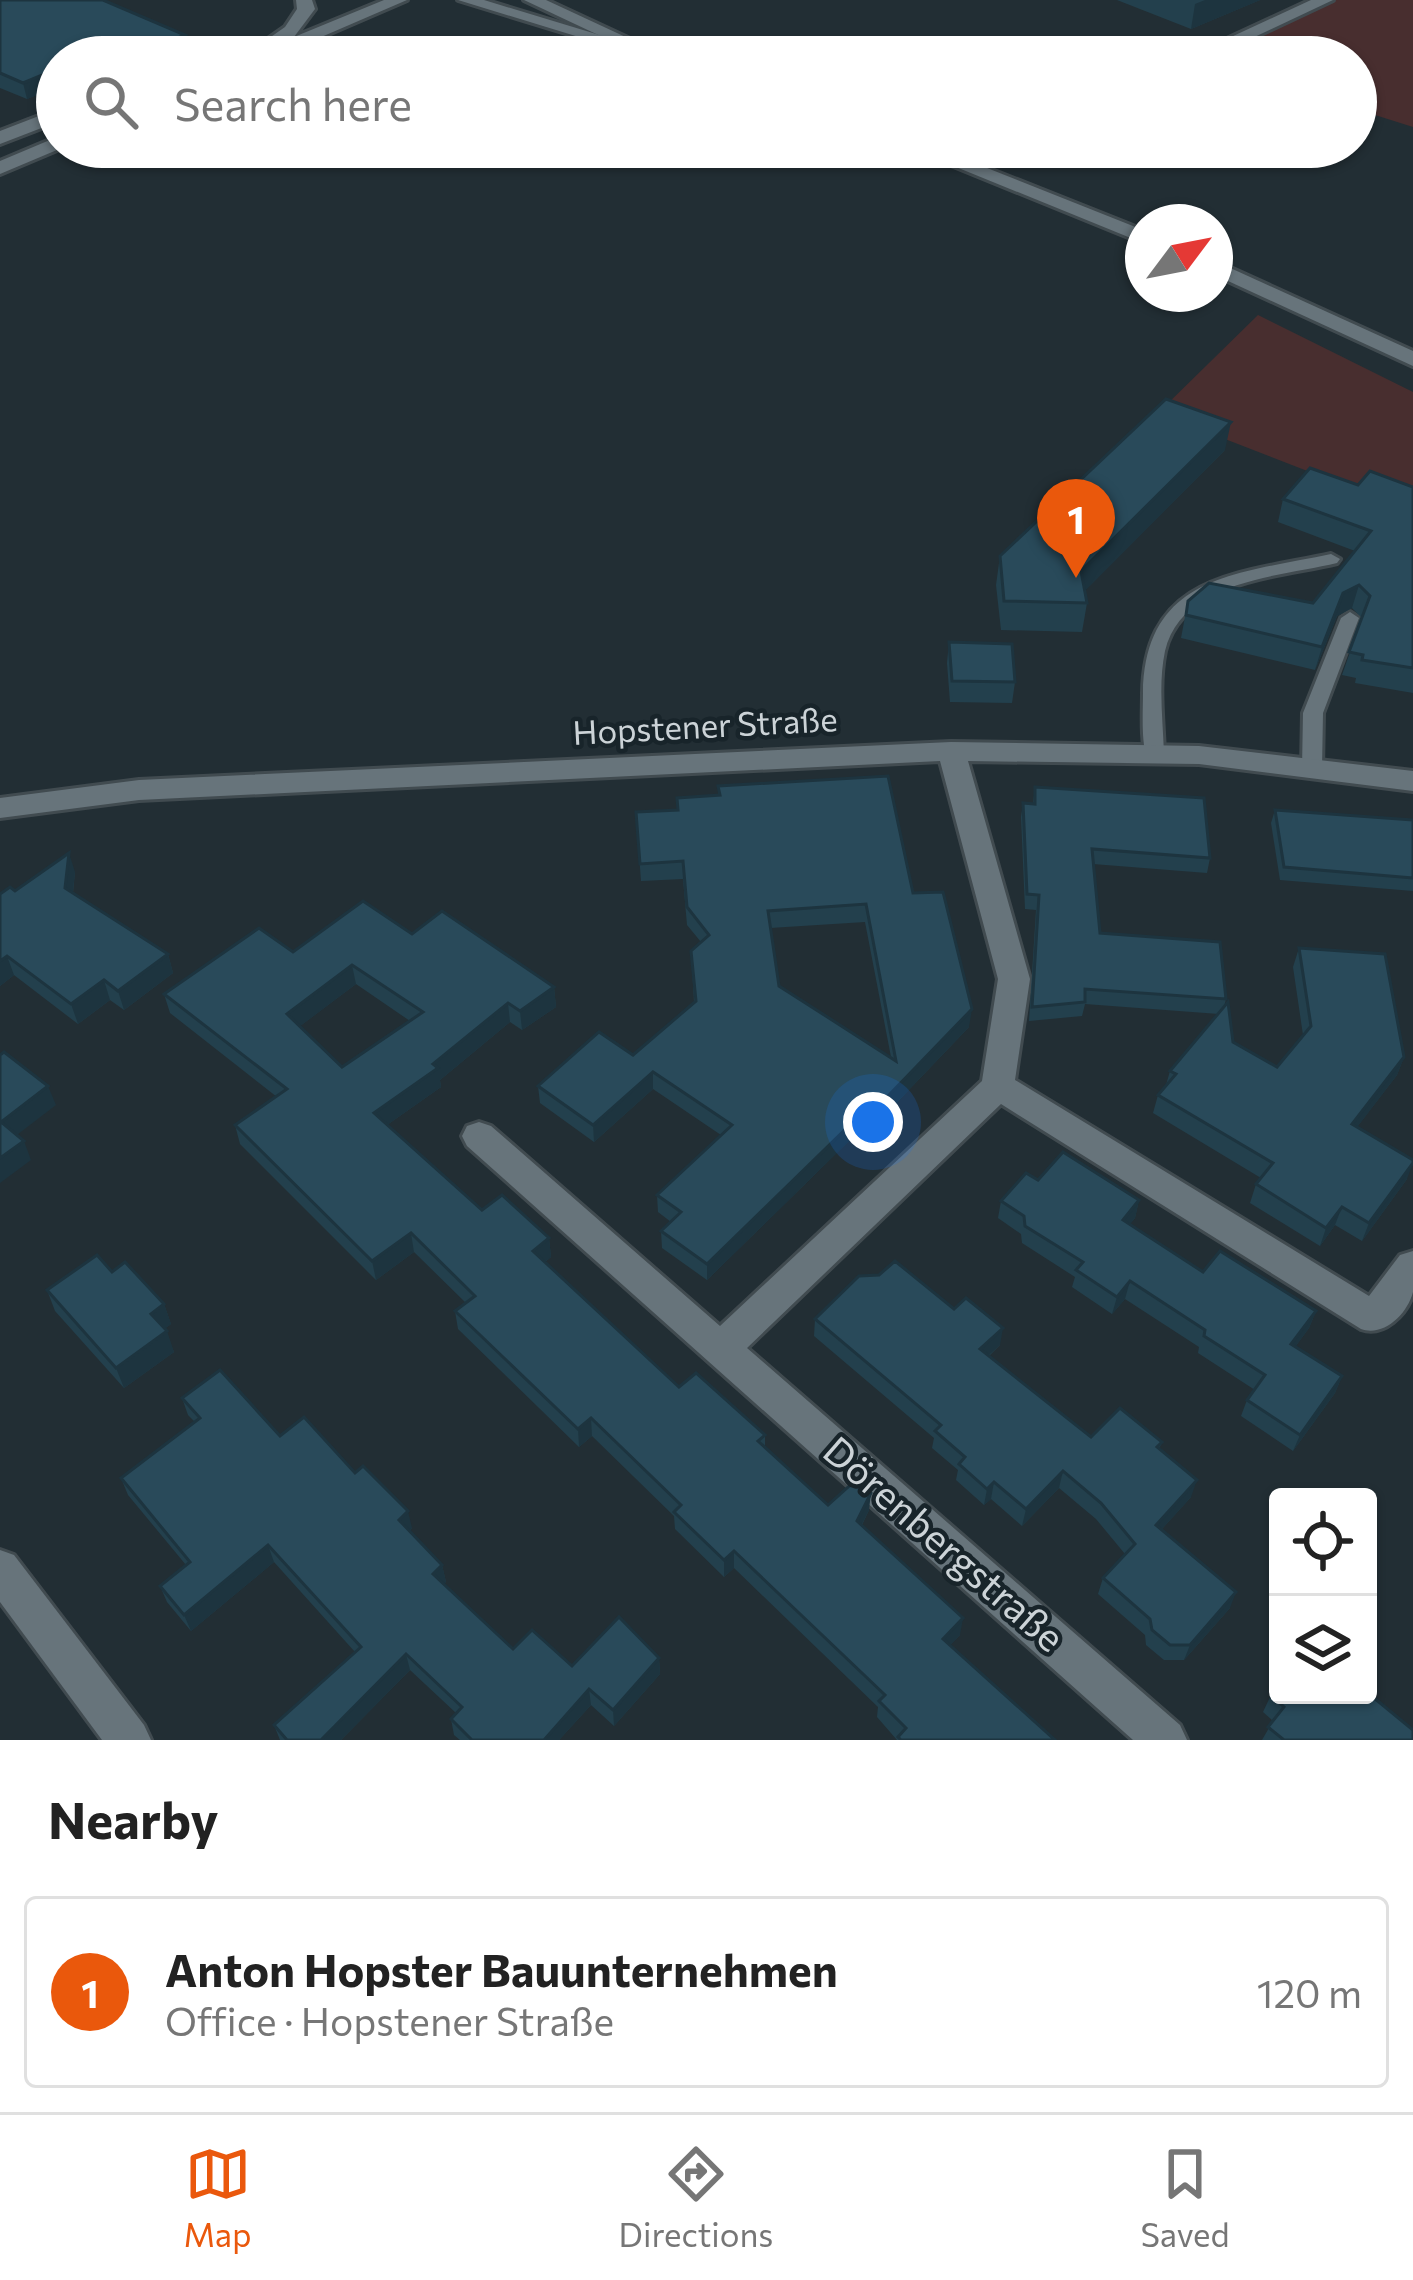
<!DOCTYPE html>
<meta charset="utf-8">
<style>
:root{--surface:#fff;--page:#f6f6f6;--text:#222;--muted:#767676;--line:#e0e0e0;--accent:#ea580c}
body{margin:0;font-family:Commissioner,sans-serif;background:var(--page);color:var(--text)}
.controls{position:absolute;right:36px;bottom:36px;display:grid;overflow:hidden;border-radius:12px;box-shadow:0 3px 9px #0004}
.controls button{width:108px;height:108px;display:grid;place-items:center;padding:0;border:0;border-bottom:3px solid var(--line);background:var(--surface);color:var(--text);font:60px sans-serif}
.compass{position:absolute;left:1125px;top:204px;width:108px;height:108px;border-radius:50%;background:var(--surface);box-shadow:0 3px 9px #0004;rotate:58deg}
.you{position:absolute;left:873px;top:1122px;width:42px;height:42px;margin:-30px;border:9px solid #fff;border-radius:50%;background:#1a73e8;box-shadow:0 0 0 18px #1a73e833}
.badge{display:grid;place-items:center;width:78px;height:78px;border-radius:50%;background:var(--accent);color:#fff;font-size:39px;font-weight:700}
.pin{position:absolute;translate:-50% -99px;filter:drop-shadow(0 3px 6px #0008)}
.pin::after{content:'';position:absolute;top:63px;width:42px;height:36px;background:inherit;clip-path:polygon(0 0,100% 0,50% 100%)}
.list{margin:0;padding:0;list-style:none}
h2{display:flex;justify-content:space-between;align-items:center;height:156px;margin:0;padding:0 48px;font-size:51px}
h2 small{font-size:39px;font-weight:400;color:var(--muted)}
.list li{display:grid;grid-template-columns:78px 1fr auto;gap:36px;align-items:center;box-sizing:border-box;height:192px;margin:0 24px 24px;padding:0 24px;border:3px solid var(--line);border-radius:12px}
.list b{display:block;font-size:45px;white-space:nowrap}
.list p{margin:0;font-size:39px;white-space:nowrap;color:var(--muted)}
.list em{font-size:39px;font-style:normal;color:var(--muted)}
.icon{flex:none;width:66px;height:66px;fill:none;stroke:currentColor;stroke-width:2;stroke-linecap:round;stroke-linejoin:round}
.map{position:relative;flex:none;width:1413px;height:1740px;overflow:hidden}
.search{position:absolute;background:var(--surface);box-shadow:0 3px 9px #0004;left:36px;right:36px;top:36px;height:132px;display:flex;align-items:center;gap:30px;box-sizing:border-box;padding:0 42px;border-radius:66px;color:var(--muted);font-size:45px}
.sheet{height:372px;background:var(--surface)}
nav{display:flex;justify-content:space-around;align-items:center;box-sizing:border-box;height:168px;border-top:3px solid var(--line);background:var(--surface);font-size:33px;color:var(--muted)}
nav a{display:grid;justify-items:center;gap:6px}
nav .on{color:var(--accent)}
.map>svg:first-child{display:block}
.green{fill:#482e2f}
.lines{fill:none;stroke-linecap:round;stroke-linejoin:round}
.service-casing{stroke:#414b50;stroke-width:6}
.minor-casing{stroke:#414b50;stroke-width:6}
.tertiary-casing{stroke:#414b50;stroke-width:6}
.secondary-casing{stroke:#414b50;stroke-width:6}
.path{stroke:#5b666b;stroke-width:4.5;stroke-dasharray:4.5 6;stroke-linecap:butt}
.service{fill:#67747b;fill-rule:evenodd}
.minor{fill:#67747b;fill-rule:evenodd}
.tertiary{fill:#67747b;fill-rule:evenodd}
.secondary{fill:#67747b;fill-rule:evenodd}
.wall{fill:#23404d;fill-rule:evenodd}
.shaded-wall{fill:#1d343f}
.building{fill:#294a5a;stroke:#1d343f;stroke-width:3;fill-rule:evenodd}
.labels{text-anchor:middle;stroke-width:9;stroke-linejoin:round;paint-order:stroke}
.street-label{font-size:33px;fill:#ccd3d7;stroke:#18242a}
.near-street-label{font-size:39px;fill:#ccd3d7;stroke:#18242a}
</style>
<div class="map">
<svg width="1413" height="1740" viewBox="0 0 1413 1740">
<rect width="100%" height="100%" fill="#222e34"/>
<g class="green">
<path d="M 1325,0 L 1413,0 L 1413,127 L 1356,109 L 1356,57 L 1197,57 Z"/>
<path d="M 1258,315 L 1413,392 L 1413,512 L 1158,413 Z"/>
</g>
<g class="lines">
<defs>
<g id="service">
<path d="M 1331,554 L 1340,559 L 1337,563 C 1279,577 1182,580 1165,651 C 1158,684 1163,721 1164,754 L 1154,761 L 1147,759 C 1141,740 1143,714 1143,693 C 1145,574 1238,574 1331,554 Z"/>
<path d="M 1350,612 L 1359,618 L 1323,713 L 1322,769 L 1312,776 L 1302,769 L 1303,713 L 1341,618 Z"/>
</g>
<g id="minor">
<path d="M 1311,0 L 1333,0 L 1212,57 L 1188,57 Z"/>
<path d="M 57,109 L 57,122 L 0,144 L 0,131 Z"/>
<path d="M 951,742 L 1199,746 L 1413,771 L 1413,791 L 1199,764 L 968,761 L 1030,979 L 1015,1080 L 1369,1296 L 1400,1255 L 1413,1251 C 1413,1263 1413,1281 1413,1292 C 1407,1315 1383,1337 1361,1329 L 1001,1104 L 747,1348 L 1180,1725 L 1187,1740 L 1133,1740 L 467,1146 L 462,1136 L 467,1126 L 479,1122 L 491,1126 L 720,1326 L 982,1081 L 998,979 L 940,761 L 139,800 L 0,818 L 0,798 L 139,780 Z"/>
<path d="M 0,1550 L 14,1555 L 144,1725 L 151,1740 L 102,1740 L 0,1602 Z"/>
</g>
<g id="tertiary">
<path d="M 296,0 L 312,0 L 315,9 L 294,37 L 384,0 L 407,0 L 275,57 L 251,57 L 265,49 L 265,41 L 285,27 L 297,9 Z"/>
<path d="M 524,0 L 546,0 L 660,53 L 645,57 Z"/>
<path d="M 57,137 L 57,147 L 64,147 L 0,174 L 0,161 Z"/>
</g>
<g id="secondary">
<path d="M 458,0 L 484,0 L 672,57 L 644,57 Z"/>
<path d="M 907,147 L 934,147 L 1143,230 L 1143,243 Z"/>
<path d="M 1215,261 L 1413,351 L 1413,366 L 1215,275 Z"/>
</g>
</defs>
<use href="#service" class="service-casing"/>
<use href="#minor" class="minor-casing"/>
<use href="#tertiary" class="tertiary-casing"/>
<use href="#secondary" class="secondary-casing"/>
<path class="path" d="M 693,50 L 715,57"/>
<use href="#service" class="service"/>
<use href="#minor" class="minor"/>
<use href="#tertiary" class="tertiary"/>
<use href="#secondary" class="secondary"/>
</g>
<g class="wall">
<path d="M 0,0 L 185,35 L 188,51 L 172,57 L 57,57 L 57,87 L 27,99 L 0,88 Z"/>
<path d="M 1117,0 L 1260,0 L 1191,29 Z"/>
<path d="M 1225,450 L 1084,591 L 1087,603 L 1082,632 L 1001,630 L 996,585 L 1000,556 Z"/>
<path d="M 1358,485 L 1413,487 L 1413,693 L 1355,683 L 1356,678 L 1342,675 L 1362,618 L 1352,608 L 1337,616 L 1315,670 L 1181,638 L 1188,601 L 1313,603 L 1355,551 L 1278,522 L 1283,499 Z"/>
<path d="M 949,642 L 1015,682 L 1012,703 L 950,702 L 947,663 Z"/>
<path d="M 718,786 L 913,893 L 969,1027 L 860,1141 L 853,1137 L 707,1280 L 662,1248 L 661,1231 L 671,1222 L 658,1212 L 657,1195 L 721,1135 L 653,1089 L 594,1142 L 540,1103 L 538,1086 L 633,1055 L 694,1002 L 691,951 L 701,942 L 687,925 L 683,879 L 641,881 L 636,812 L 677,810 L 718,795 ZM 865,922 L 891,1057 L 779,986 L 770,928 Z"/>
<path d="M 1035,787 L 1210,858 L 1207,873 L 1093,864 L 1100,933 L 1226,999 L 1224,1007 L 1233,1042 L 1277,1067 L 1303,1035 L 1293,967 L 1299,948 L 1404,1057 L 1397,1075 L 1357,1127 L 1407,1179 L 1362,1241 L 1335,1225 L 1320,1246 L 1250,1203 L 1256,1184 L 1261,1178 L 1153,1113 L 1158,1095 L 1166,1085 L 1170,1071 L 1219,1014 L 1085,1004 L 1082,1016 L 1029,1021 L 1036,910 L 1025,909 L 1021,817 L 1023,803 L 1033,803 Z"/>
<path d="M 1275,810 L 1413,820 L 1413,891 L 1280,880 L 1271,823 Z"/>
<path d="M 75,872 L 73,893 L 168,954 L 173,973 L 124,1010 L 110,1000 L 78,1024 L 14,975 L 0,986 L 0,894 Z"/>
<path d="M 412,934 L 554,987 L 556,1007 L 522,1030 L 510,1022 L 440,1080 L 441,1087 L 387,1125 L 482,1210 L 549,1238 L 551,1257 L 545,1262 L 679,1387 L 765,1435 L 765,1447 L 828,1505 L 869,1510 L 862,1525 L 960,1635 L 950,1645 L 1055,1740 L 897,1740 L 877,1717 L 878,1707 L 734,1568 L 724,1577 L 675,1529 L 674,1516 L 592,1436 L 579,1447 L 458,1329 L 455,1311 L 466,1303 L 414,1252 L 376,1280 L 240,1144 L 235,1125 L 277,1097 L 170,1013 L 164,994 L 293,952 ZM 356,984 L 410,1021 L 342,1067 L 300,1026 Z"/>
<path d="M 1038,1180 L 1139,1200 L 1135,1218 L 1129,1225 L 1203,1272 L 1316,1311 L 1309,1328 L 1295,1347 L 1342,1376 L 1335,1393 L 1293,1451 L 1241,1416 L 1247,1400 L 1255,1390 L 1198,1353 L 1199,1347 L 1125,1299 L 1112,1314 L 1072,1287 L 1075,1277 L 1022,1243 L 1021,1234 L 998,1218 L 1001,1201 Z"/>
<path d="M 112,1272 L 164,1304 L 171,1324 L 164,1329 L 174,1352 L 124,1388 L 55,1311 L 47,1290 Z"/>
<path d="M 815,1319 L 1000,1345 L 989,1356 L 1091,1437 L 1162,1442 L 1159,1449 L 1191,1497 L 1161,1530 L 1230,1608 L 1184,1660 L 1164,1660 L 1146,1645 L 1145,1635 L 1098,1594 L 1103,1578 L 1125,1554 L 1096,1519 L 1059,1488 L 1022,1526 L 991,1499 L 984,1505 L 956,1480 L 958,1470 L 932,1448 L 934,1438 L 814,1336 Z"/>
<path d="M 182,1398 L 280,1436 L 355,1473 L 412,1528 L 409,1531 L 442,1565 L 446,1582 L 443,1584 L 513,1649 L 572,1666 L 659,1658 L 660,1674 L 614,1726 L 591,1705 L 559,1740 L 460,1740 L 454,1735 L 451,1719 L 456,1713 L 410,1670 L 341,1740 L 280,1740 L 274,1725 L 355,1652 L 274,1562 L 191,1631 L 167,1602 L 160,1586 L 186,1565 L 128,1495 L 121,1478 L 195,1422 L 188,1415 Z"/>
<path d="M 1271,1695 L 1413,1740 L 1262,1740 L 1273,1721 L 1263,1712 Z"/>
</g>
<g class="shaded-wall">
<path d="M 1205,0 L 1260,0 L 1191,29 L 1195,4 Z"/>
<path d="M 185,35 L 188,51 L 172,57 L 131,57 Z"/>
<path d="M 57,69 L 57,87 L 27,99 L 23,83 Z"/>
<path d="M 1231,422 L 1225,450 L 1076,600 L 1081,571 Z"/>
<path d="M 1359,585 L 1352,608 L 1337,616 L 1315,670 L 1322,647 L 1343,593 Z"/>
<path d="M 69,853 L 75,872 L 71,907 L 65,888 Z"/>
<path d="M 168,954 L 173,973 L 124,1010 L 118,991 Z"/>
<path d="M 7,956 L 14,975 L 0,986 L 0,961 Z"/>
<path d="M 352,965 L 356,984 L 291,1033 L 287,1014 Z"/>
<path d="M 104,980 L 110,1000 L 78,1024 L 71,1004 Z"/>
<path d="M 554,987 L 556,1007 L 522,1030 L 520,1011 Z"/>
<path d="M 508,1003 L 510,1022 L 440,1080 L 441,1087 L 377,1132 L 374,1113 Z"/>
<path d="M 972,1009 L 969,1027 L 860,1141 L 861,1124 Z"/>
<path d="M 1404,1057 L 1397,1075 L 1345,1143 L 1352,1124 Z"/>
<path d="M 653,1072 L 653,1089 L 594,1142 L 593,1125 Z"/>
<path d="M 48,1086 L 56,1105 L 9,1141 L 1,1122 Z"/>
<path d="M 855,1120 L 853,1137 L 707,1280 L 707,1264 Z"/>
<path d="M 24,1141 L 31,1160 L 0,1183 L 0,1158 Z"/>
<path d="M 1413,1163 L 1407,1179 L 1362,1241 L 1369,1223 Z"/>
<path d="M 1139,1200 L 1135,1218 L 1118,1238 L 1123,1220 Z"/>
<path d="M 1342,1207 L 1335,1225 L 1320,1246 L 1326,1228 Z"/>
<path d="M 411,1233 L 414,1252 L 376,1280 L 372,1261 Z"/>
<path d="M 549,1238 L 551,1257 L 535,1270 L 533,1251 Z"/>
<path d="M 1130,1281 L 1125,1299 L 1112,1314 L 1117,1297 Z"/>
<path d="M 164,1304 L 171,1324 L 158,1334 L 151,1314 Z"/>
<path d="M 1316,1311 L 1309,1328 L 1285,1361 L 1291,1344 Z"/>
<path d="M 1003,1328 L 1000,1345 L 977,1366 L 980,1349 Z"/>
<path d="M 167,1331 L 174,1352 L 124,1388 L 116,1368 Z"/>
<path d="M 1342,1376 L 1335,1393 L 1293,1451 L 1300,1435 Z"/>
<path d="M 591,1418 L 592,1436 L 579,1447 L 578,1429 Z"/>
<path d="M 1063,1471 L 1059,1488 L 1022,1526 L 1026,1509 Z"/>
<path d="M 1197,1480 L 1191,1497 L 1151,1541 L 1156,1525 Z"/>
<path d="M 994,1482 L 991,1499 L 984,1505 L 987,1489 Z"/>
<path d="M 871,1493 L 869,1510 L 855,1538 L 857,1521 Z"/>
<path d="M 408,1511 L 412,1528 L 402,1537 L 399,1520 Z"/>
<path d="M 268,1545 L 274,1562 L 191,1631 L 184,1615 Z"/>
<path d="M 734,1551 L 734,1568 L 724,1577 L 724,1560 Z"/>
<path d="M 442,1565 L 446,1582 L 436,1590 L 433,1574 Z"/>
<path d="M 1236,1592 L 1230,1608 L 1184,1660 L 1190,1645 Z"/>
<path d="M 963,1618 L 960,1635 L 940,1656 L 943,1639 Z"/>
<path d="M 406,1654 L 410,1670 L 341,1740 L 321,1740 Z"/>
<path d="M 659,1658 L 660,1674 L 614,1726 L 613,1710 Z"/>
<path d="M 589,1689 L 591,1705 L 559,1740 L 544,1740 Z"/>
</g>
<g class="building">
<path d="M 0,0 L 103,0 L 185,35 L 131,57 L 102,51 L 88,57 L 57,57 L 57,69 L 23,83 L 0,73 Z"/>
<path d="M 1166,399 L 1231,422 L 1081,571 L 1087,603 L 1004,601 L 1000,556 Z"/>
<path d="M 1310,468 L 1358,485 L 1370,471 L 1413,487 L 1413,668 L 1362,660 L 1363,655 L 1349,652 L 1370,596 L 1359,585 L 1343,593 L 1322,647 L 1186,615 L 1188,601 L 1209,583 L 1313,603 L 1371,531 L 1283,499 Z"/>
<path d="M 949,642 L 1012,644 L 1015,682 L 952,681 Z"/>
<path d="M 888,776 L 913,893 L 943,892 L 972,1009 L 861,1124 L 855,1120 L 707,1264 L 661,1231 L 681,1212 L 657,1195 L 732,1125 L 653,1072 L 593,1125 L 538,1086 L 599,1032 L 633,1055 L 696,1001 L 691,951 L 709,935 L 687,907 L 683,861 L 640,864 L 636,812 L 678,810 L 677,798 L 720,795 L 718,786 ZM 866,904 L 896,1061 L 779,986 L 768,911 Z"/>
<path d="M 1035,787 L 1204,798 L 1210,858 L 1092,849 L 1100,933 L 1220,942 L 1226,999 L 1085,989 L 1085,1002 L 1032,1007 L 1039,895 L 1027,894 L 1023,803 L 1035,804 Z"/>
<path d="M 1275,810 L 1413,820 L 1413,878 L 1284,867 Z"/>
<path d="M 69,853 L 65,888 L 168,954 L 118,991 L 104,980 L 71,1004 L 7,956 L 0,961 L 0,894 L 10,887 L 15,891 Z"/>
<path d="M 363,901 L 412,934 L 442,911 L 554,987 L 520,1011 L 508,1003 L 433,1064 L 438,1068 L 374,1113 L 482,1210 L 502,1195 L 549,1238 L 533,1251 L 679,1387 L 696,1373 L 765,1435 L 758,1441 L 828,1505 L 856,1480 L 871,1493 L 857,1521 L 963,1618 L 943,1639 L 1055,1740 L 901,1740 L 898,1737 L 906,1728 L 879,1701 L 885,1695 L 734,1551 L 724,1560 L 674,1512 L 681,1505 L 591,1418 L 578,1429 L 455,1311 L 475,1296 L 411,1233 L 372,1261 L 235,1125 L 287,1089 L 164,994 L 259,928 L 293,952 ZM 352,965 L 423,1012 L 342,1067 L 287,1014 Z"/>
<path d="M 1299,948 L 1385,954 L 1404,1057 L 1352,1124 L 1413,1160 L 1413,1163 L 1369,1223 L 1342,1207 L 1326,1228 L 1256,1184 L 1273,1163 L 1158,1095 L 1176,1074 L 1170,1071 L 1228,1002 L 1233,1042 L 1277,1067 L 1311,1026 Z"/>
<path d="M 4,1052 L 48,1086 L 1,1122 L 24,1141 L 0,1158 L 0,1055 Z"/>
<path d="M 1063,1152 L 1139,1200 L 1123,1220 L 1203,1272 L 1220,1251 L 1316,1311 L 1291,1344 L 1342,1376 L 1300,1435 L 1247,1400 L 1265,1375 L 1204,1336 L 1205,1330 L 1130,1281 L 1117,1297 L 1076,1270 L 1083,1262 L 1025,1226 L 1024,1216 L 1001,1201 L 1026,1173 L 1038,1180 Z"/>
<path d="M 97,1255 L 112,1272 L 125,1262 L 164,1304 L 151,1314 L 167,1331 L 116,1368 L 47,1290 Z"/>
<path d="M 895,1261 L 954,1309 L 966,1298 L 1003,1328 L 980,1349 L 1091,1437 L 1120,1408 L 1162,1442 L 1157,1447 L 1197,1480 L 1156,1525 L 1236,1592 L 1190,1645 L 1170,1645 L 1152,1630 L 1150,1619 L 1103,1578 L 1135,1544 L 1101,1503 L 1063,1471 L 1026,1509 L 994,1482 L 987,1489 L 959,1464 L 965,1457 L 935,1431 L 941,1425 L 815,1319 L 859,1276 L 879,1275 Z"/>
<path d="M 220,1370 L 280,1436 L 304,1417 L 355,1473 L 363,1466 L 408,1511 L 399,1520 L 442,1565 L 433,1574 L 513,1649 L 532,1630 L 572,1666 L 619,1617 L 659,1658 L 613,1710 L 589,1689 L 544,1740 L 472,1740 L 451,1719 L 462,1707 L 406,1654 L 321,1740 L 287,1740 L 274,1725 L 361,1647 L 268,1545 L 184,1615 L 160,1586 L 190,1562 L 121,1478 L 200,1418 L 182,1398 Z"/>
<path d="M 1278,1687 L 1278,1695 L 1368,1695 L 1368,1693 L 1413,1730 L 1413,1740 L 1284,1740 L 1268,1727 L 1284,1707 L 1271,1695 Z"/>
</g>
<g class="labels">
<g class="street-label">
<text transform="translate(705 726) rotate(-3)" y="12">Hopstener Straße</text>
</g>
<g class="near-street-label">
<text transform="translate(944 1544) rotate(41)" y="14">Dörenbergstraße</text>
</g>
</g>
</svg>
<div class="controls">
<button><svg class="icon" aria-label="locate" viewBox="0 0 24 24"><circle cx="12" cy="12" r="6"/><path d="M12 2v4M12 18v4M2 12h4M18 12h4"/></svg></button>
<button><svg class="icon" aria-label="layers" viewBox="0 0 24 24"><path d="M12 4l9 5-9 5-9-5zM3 14l9 5 9-5"/></svg></button>
</div>
<svg class="compass" viewBox="-18 -18 36 36"><path d="M0-13l5 13h-10z" fill="#e53935"/><path d="M0 13l5-13h-10z" fill="#767676"/></svg>
<div class="you"></div>
<div class="pin badge" style="left:1076px;top:578px">1</div>
<div class="search"><svg class="icon" aria-label="search" viewBox="0 0 24 24"><circle cx="10" cy="10" r="6"/><path d="M15 15l6 6"/></svg>Search here</div>
</div>
<section class="sheet">
<h2>Nearby<small></small></h2>
<ul class="list">
<li><span class="badge">1</span><div><b>Anton Hopster Bauunternehmen</b><p>Office · Hopstener Straße</p></div><em>120 m</em></li>
</ul>
</section>
<nav>
<a class="on"><svg class="icon" aria-label="map" viewBox="0 0 24 24"><path d="M3 6l6-2 6 2 6-2v14l-6 2-6-2-6 2zM9 4v14M15 6v14"/></svg>Map</a>
<a><svg class="icon" aria-label="directions" viewBox="0 0 24 24"><path d="M12 3l9 9-9 9-9-9zM9 14v-3h6M13 9l2 2-2 2"/></svg>Directions</a>
<a><svg class="icon" aria-label="saved" viewBox="0 0 24 24"><path d="M7 4h10v16l-5-4-5 4z"/></svg>Saved</a>
</nav>
